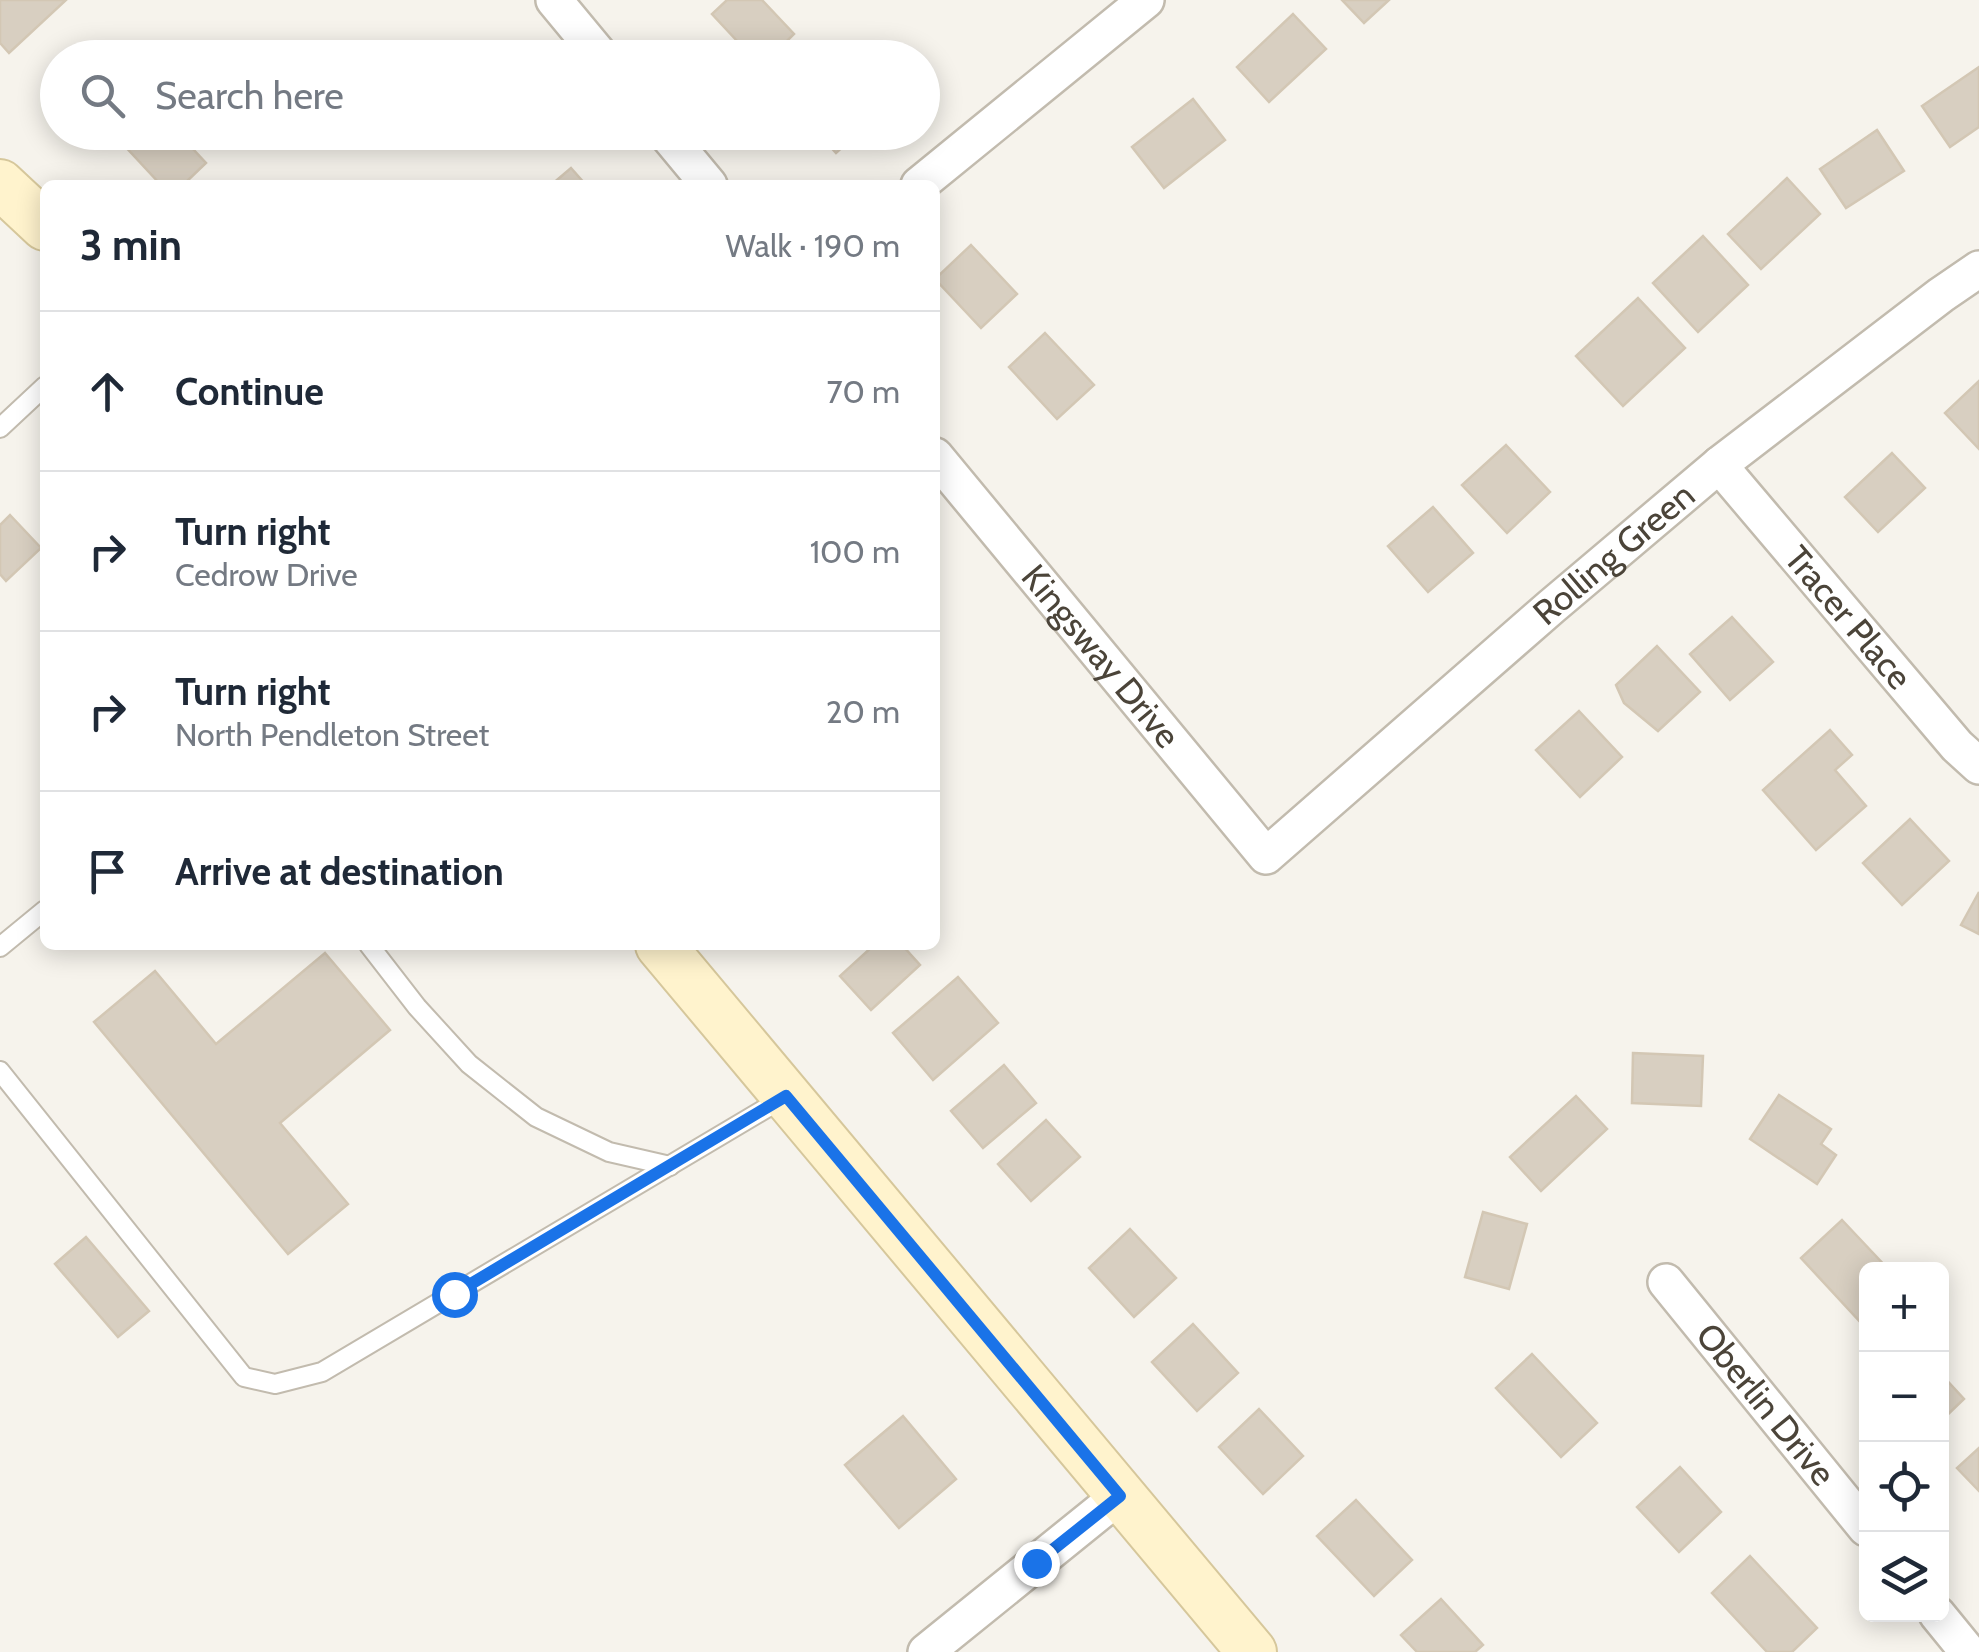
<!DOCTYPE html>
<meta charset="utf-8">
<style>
:root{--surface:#fff;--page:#f2f2f3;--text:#1f2937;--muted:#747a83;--line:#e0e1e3}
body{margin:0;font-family:Cabin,sans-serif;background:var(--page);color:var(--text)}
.controls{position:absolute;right:30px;bottom:30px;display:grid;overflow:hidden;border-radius:15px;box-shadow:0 5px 25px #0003}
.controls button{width:90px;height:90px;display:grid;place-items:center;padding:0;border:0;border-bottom:2px solid var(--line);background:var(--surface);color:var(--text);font:50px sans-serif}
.stop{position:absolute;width:30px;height:30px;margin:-22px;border:8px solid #1a73e8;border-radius:50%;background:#fff}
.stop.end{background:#1a73e8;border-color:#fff;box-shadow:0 2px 10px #0008}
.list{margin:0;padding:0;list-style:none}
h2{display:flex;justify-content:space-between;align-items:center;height:130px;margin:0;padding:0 40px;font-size:42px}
h2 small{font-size:32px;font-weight:400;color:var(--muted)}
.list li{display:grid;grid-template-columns:65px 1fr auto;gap:30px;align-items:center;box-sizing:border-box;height:160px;padding:0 40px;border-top:2px solid var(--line)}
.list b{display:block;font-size:38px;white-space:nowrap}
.list p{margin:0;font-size:32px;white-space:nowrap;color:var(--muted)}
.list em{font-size:32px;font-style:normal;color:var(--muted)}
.icon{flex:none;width:55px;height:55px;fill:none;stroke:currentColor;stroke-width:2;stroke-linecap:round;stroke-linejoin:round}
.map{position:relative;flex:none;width:1979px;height:1652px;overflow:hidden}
.search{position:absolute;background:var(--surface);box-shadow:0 5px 25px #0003;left:40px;top:40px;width:900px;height:110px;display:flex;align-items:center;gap:25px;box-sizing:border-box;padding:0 35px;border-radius:55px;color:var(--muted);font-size:38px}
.panel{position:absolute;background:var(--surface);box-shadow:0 5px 25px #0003;left:40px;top:180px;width:900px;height:770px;border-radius:15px}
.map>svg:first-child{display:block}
.building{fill:#d8cfc1;stroke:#d3c7b4;stroke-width:2.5}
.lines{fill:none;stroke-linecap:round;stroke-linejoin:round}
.lane-casing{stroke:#c2bbae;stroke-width:22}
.street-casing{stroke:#c2bbae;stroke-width:40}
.secondary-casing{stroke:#d6c79b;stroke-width:52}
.lane{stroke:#fff;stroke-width:18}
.street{stroke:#fff;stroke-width:35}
.secondary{stroke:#fff3cd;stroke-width:48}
.route{stroke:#1a73e8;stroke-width:12}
.labels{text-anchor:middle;stroke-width:10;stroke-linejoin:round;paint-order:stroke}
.street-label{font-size:35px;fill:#4b4439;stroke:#fff}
</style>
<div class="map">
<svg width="1979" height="1652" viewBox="0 0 1979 1652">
<rect width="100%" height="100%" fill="#f6f3ec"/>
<g class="building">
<path d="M 0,0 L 66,0 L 9,53 L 0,43 Z"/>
<path d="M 727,0 L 762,0 L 794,34 L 770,58 L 753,58 L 712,14 Z"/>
<path d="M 1342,0 L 1389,0 L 1364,23 Z"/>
<path d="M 1293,14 L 1326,49 L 1269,102 L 1237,67 Z"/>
<path d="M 1979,67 L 1979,127 L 1950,147 L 1922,106 Z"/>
<path d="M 1193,99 L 1225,140 L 1164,188 L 1132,147 Z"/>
<path d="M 1877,130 L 1904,171 L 1846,208 L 1820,169 Z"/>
<path d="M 133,132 L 177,132 L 206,163 L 183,185 L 161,185 L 122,143 Z"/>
<path d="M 817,132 L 859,132 L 836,153 Z"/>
<path d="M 571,168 L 586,185 L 551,185 Z"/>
<path d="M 1787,178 L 1820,214 L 1761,269 L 1728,234 Z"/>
<path d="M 1703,236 L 1748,285 L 1698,332 L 1653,283 Z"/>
<path d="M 971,245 L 1017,294 L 981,328 L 935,279 Z"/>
<path d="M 1638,298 L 1685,348 L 1623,406 L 1576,356 Z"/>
<path d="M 1045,333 L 1094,385 L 1057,419 L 1009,367 Z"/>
<path d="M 1979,381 L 1979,449 L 1945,413 Z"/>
<path d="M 1506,445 L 1550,492 L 1507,533 L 1462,485 Z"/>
<path d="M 1892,453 L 1925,488 L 1878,532 L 1845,497 Z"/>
<path d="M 1433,507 L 1473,553 L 1428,592 L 1388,546 Z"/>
<path d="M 10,515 L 41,548 L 6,581 L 0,574 L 0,525 Z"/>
<path d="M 1732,617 L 1773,662 L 1730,700 L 1690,654 Z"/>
<path d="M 1657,646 L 1700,692 L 1658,731 L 1624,703 L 1616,685 Z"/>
<path d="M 1579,711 L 1622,757 L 1580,797 L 1536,750 Z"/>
<path d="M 1830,730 L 1852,755 L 1835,770 L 1866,806 L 1816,850 L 1763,790 Z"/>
<path d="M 1910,819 L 1949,861 L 1902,905 L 1863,863 Z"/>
<path d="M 1979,892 L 1979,934 L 1961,925 Z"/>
<path d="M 874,945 L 902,945 L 920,965 L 871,1010 L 840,976 Z"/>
<path d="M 325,953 L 390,1030 L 280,1123 L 348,1204 L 288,1254 L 94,1022 L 155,971 L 216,1044 Z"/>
<path d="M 958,977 L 998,1023 L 933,1080 L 893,1033 Z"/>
<path d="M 1633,1053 L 1703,1056 L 1701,1106 L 1632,1103 Z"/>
<path d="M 1004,1065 L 1036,1103 L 983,1148 L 951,1111 Z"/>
<path d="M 1779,1095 L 1831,1129 L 1821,1144 L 1836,1155 L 1817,1184 L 1750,1139 Z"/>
<path d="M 1576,1096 L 1607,1129 L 1541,1191 L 1510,1157 Z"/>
<path d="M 1046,1120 L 1080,1157 L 1031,1201 L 998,1164 Z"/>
<path d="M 1483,1212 L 1527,1224 L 1509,1289 L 1465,1277 Z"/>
<path d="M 1842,1220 L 1889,1270 L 1866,1270 L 1866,1320 L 1862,1324 L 1801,1258 Z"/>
<path d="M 1130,1229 L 1176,1278 L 1134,1317 L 1089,1268 Z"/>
<path d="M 86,1237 L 149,1311 L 118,1337 L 55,1264 Z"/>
<path d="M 1193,1324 L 1238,1373 L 1197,1411 L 1152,1362 Z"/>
<path d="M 1532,1354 L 1597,1423 L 1561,1457 L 1496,1388 Z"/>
<path d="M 1942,1375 L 1964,1399 L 1942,1420 Z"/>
<path d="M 1259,1409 L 1303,1456 L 1263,1494 L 1219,1447 Z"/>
<path d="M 903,1416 L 956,1479 L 899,1528 L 845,1465 Z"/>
<path d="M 1979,1448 L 1979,1491 L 1957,1468 Z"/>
<path d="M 1680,1467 L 1721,1512 L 1679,1552 L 1637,1507 Z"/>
<path d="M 1356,1500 L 1412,1560 L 1374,1596 L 1317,1536 Z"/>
<path d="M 1750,1556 L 1817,1628 L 1792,1652 L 1767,1652 L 1712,1593 Z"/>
<path d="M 1441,1599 L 1483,1645 L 1475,1652 L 1417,1652 L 1401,1635 Z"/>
</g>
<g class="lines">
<defs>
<g id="lane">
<path d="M 0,428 L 45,386"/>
<path d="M 369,945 L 417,1007 L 469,1064 L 536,1117 L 609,1152 L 670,1166"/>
<path d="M 0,947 L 45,910"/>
<path d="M 0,1071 L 244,1377 L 275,1384 L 322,1372 L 785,1097"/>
</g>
<g id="street">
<path d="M 554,0 L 602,58"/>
<path d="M 665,132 L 709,185"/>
<path d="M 919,185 L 1146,0"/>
<path id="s1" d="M 935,456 L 1266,856 L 1551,607 L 1719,465 L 1941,295 L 1979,269"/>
<path id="s2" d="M 1719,465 L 1957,746 L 1979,766"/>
<path id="s3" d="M 1666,1282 L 1866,1528"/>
<path d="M 1937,1614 L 1968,1652"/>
<path d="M 926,1652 L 1119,1496"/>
</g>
<g id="secondary">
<path d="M 0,184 L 45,226"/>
<path d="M 660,945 L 1252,1652"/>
</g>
</defs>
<use href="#lane" class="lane-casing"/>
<use href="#street" class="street-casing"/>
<use href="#secondary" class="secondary-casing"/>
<use href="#lane" class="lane"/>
<use href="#street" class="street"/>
<use href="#secondary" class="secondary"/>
</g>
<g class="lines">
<path class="route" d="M 454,1294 L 786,1096 L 1120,1496 L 1036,1563"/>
</g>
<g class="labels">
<g class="street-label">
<text dy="12" stroke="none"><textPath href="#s1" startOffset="980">Rolling Green</textPath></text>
<text dy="12" stroke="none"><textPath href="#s2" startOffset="200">Tracer Place</textPath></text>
<text dy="12" stroke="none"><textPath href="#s1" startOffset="260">Kingsway Drive</textPath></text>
<text dy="12" stroke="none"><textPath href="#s3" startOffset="158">Oberlin Drive</textPath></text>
</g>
</g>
</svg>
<div class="controls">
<button>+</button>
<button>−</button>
<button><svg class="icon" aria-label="locate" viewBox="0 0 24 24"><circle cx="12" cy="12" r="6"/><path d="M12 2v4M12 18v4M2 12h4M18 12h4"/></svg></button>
<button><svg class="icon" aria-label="layers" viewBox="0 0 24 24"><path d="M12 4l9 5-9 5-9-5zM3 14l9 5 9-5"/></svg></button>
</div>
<div class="stop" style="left:454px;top:1294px"></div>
<div class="stop end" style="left:1036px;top:1563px"></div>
<div class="search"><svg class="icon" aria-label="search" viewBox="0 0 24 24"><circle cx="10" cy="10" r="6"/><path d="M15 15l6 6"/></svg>Search here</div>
<section class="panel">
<h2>3 min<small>Walk · 190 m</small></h2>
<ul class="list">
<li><svg class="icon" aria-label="ahead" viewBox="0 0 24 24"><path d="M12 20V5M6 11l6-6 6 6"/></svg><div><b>Continue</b></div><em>70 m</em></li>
<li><svg class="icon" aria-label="right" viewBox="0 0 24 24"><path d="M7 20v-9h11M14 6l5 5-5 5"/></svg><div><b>Turn right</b><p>Cedrow Drive</p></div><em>100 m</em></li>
<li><svg class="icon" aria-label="right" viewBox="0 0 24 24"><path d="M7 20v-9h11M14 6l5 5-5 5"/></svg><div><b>Turn right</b><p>North Pendleton Street</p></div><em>20 m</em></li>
<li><svg class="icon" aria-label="arrive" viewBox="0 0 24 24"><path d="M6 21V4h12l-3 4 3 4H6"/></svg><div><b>Arrive at destination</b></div></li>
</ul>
</section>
</div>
